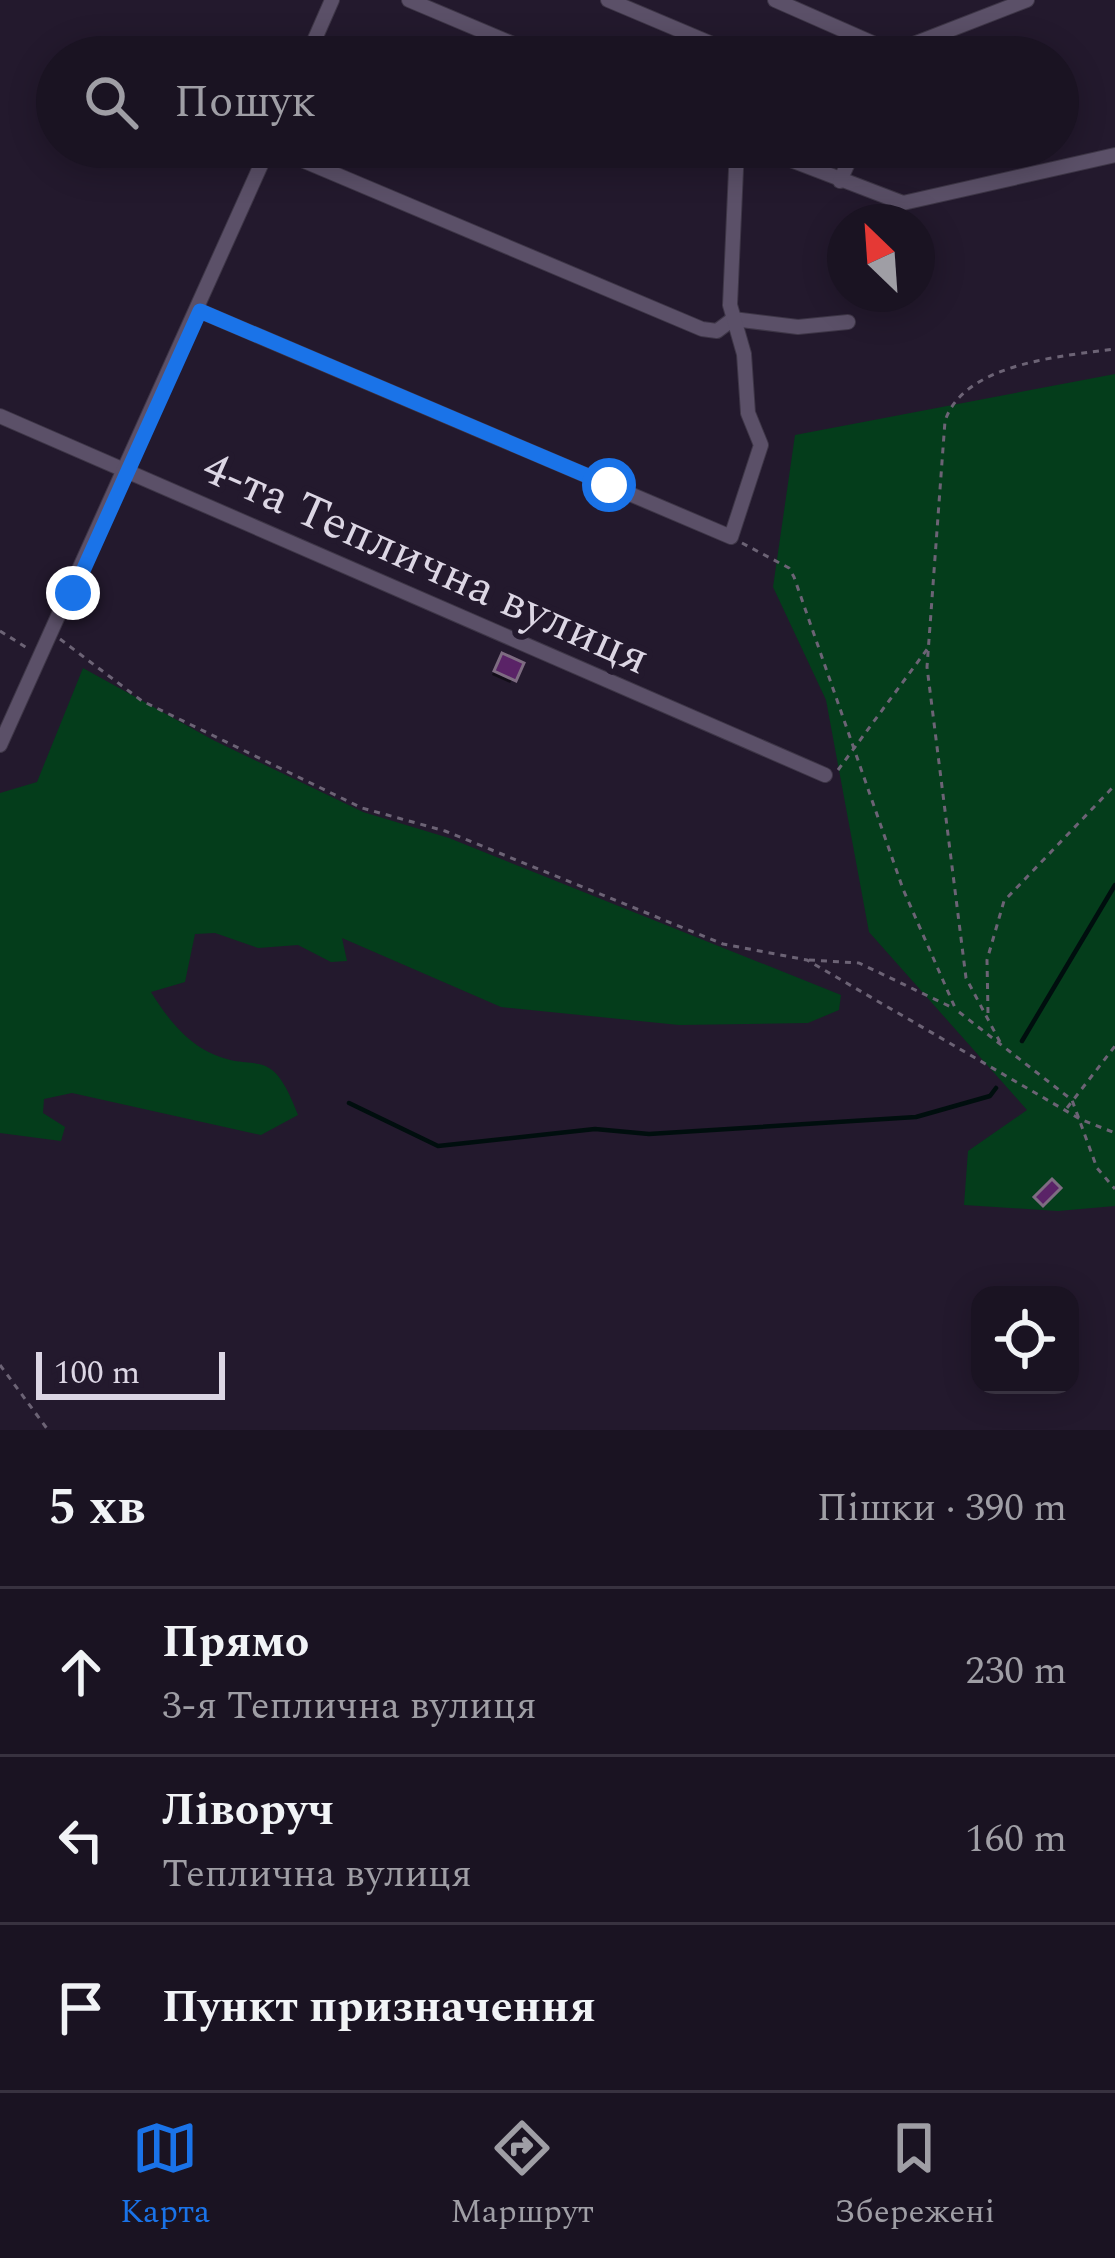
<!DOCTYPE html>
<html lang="uk">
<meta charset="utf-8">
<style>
:root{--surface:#1a1322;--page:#27202f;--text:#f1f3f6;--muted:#9f9ea5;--line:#383240;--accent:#1a73e8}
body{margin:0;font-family:Spectral,serif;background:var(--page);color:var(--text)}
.controls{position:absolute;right:36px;bottom:36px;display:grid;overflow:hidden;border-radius:24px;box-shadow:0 6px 30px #0003}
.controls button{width:108px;height:108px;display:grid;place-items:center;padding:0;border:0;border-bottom:3px solid var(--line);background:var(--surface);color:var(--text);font:60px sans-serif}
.compass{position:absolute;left:827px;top:204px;width:108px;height:108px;border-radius:50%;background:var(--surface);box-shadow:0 6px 30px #0003;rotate:335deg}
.scale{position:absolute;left:36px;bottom:30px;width:189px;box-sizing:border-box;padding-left:12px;border:6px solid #dcd6e4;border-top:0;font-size:33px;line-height:42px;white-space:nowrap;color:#dcd6e4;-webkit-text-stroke:9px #23192d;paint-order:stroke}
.stop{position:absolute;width:36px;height:36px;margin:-27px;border:9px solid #1a73e8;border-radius:50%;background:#fff}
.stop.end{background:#1a73e8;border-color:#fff;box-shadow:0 3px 12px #0008}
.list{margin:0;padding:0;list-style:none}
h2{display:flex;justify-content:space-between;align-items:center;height:156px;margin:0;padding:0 48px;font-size:51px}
h2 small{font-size:39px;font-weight:400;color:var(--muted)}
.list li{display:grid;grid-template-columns:78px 1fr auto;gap:36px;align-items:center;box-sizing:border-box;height:168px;padding:0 48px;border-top:3px solid var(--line)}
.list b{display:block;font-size:45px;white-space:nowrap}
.list p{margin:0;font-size:39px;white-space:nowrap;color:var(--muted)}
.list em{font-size:39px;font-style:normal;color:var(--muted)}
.icon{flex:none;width:66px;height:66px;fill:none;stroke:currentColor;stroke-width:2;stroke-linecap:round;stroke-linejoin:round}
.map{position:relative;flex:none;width:1115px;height:1430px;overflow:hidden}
.search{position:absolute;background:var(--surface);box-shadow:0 6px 30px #0003;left:36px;right:36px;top:36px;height:132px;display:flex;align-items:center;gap:30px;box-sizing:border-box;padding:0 42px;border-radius:66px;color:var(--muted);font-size:45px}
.sheet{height:660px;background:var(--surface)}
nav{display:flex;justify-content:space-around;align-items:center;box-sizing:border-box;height:168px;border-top:3px solid var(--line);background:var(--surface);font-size:33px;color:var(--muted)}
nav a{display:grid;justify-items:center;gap:6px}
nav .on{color:var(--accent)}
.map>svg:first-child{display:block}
.green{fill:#043d1b}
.shadow{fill:#0007}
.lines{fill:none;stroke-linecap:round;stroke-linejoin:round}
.stream{stroke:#000e0e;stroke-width:4.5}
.building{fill:#5a2367;stroke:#7e6c82;stroke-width:3}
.minor-casing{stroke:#3e3647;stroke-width:16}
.path{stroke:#6c6375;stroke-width:3;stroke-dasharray:6 6;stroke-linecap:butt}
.minor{stroke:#5b5068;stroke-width:14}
.route{stroke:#1a73e8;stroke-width:15}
.labels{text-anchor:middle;stroke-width:12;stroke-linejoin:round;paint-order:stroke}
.street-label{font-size:48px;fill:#dcd6e4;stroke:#23192d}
</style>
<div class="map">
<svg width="1115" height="1430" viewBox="0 0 1115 1430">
<rect width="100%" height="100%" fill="#23192d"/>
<g class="green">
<path d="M 1115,374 L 1115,1206 L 1058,1211 L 964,1205 L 968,1151 L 1027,1110 L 869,932 L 826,700 L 773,587 L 795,435 Z"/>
<path d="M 83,668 L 213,740 L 363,812 L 449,838 L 841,995 L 839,1010 L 808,1023 L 679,1025 L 501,1007 L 342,938 L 347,961 L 331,962 L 298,945 L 258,948 L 215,933 L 195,934 L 185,982 L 151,992 C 163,1012 182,1037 203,1049 C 255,1079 269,1037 298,1115 L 261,1135 L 72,1093 L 44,1099 L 43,1113 L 65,1127 L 61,1141 L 0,1133 L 0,793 L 37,782 Z"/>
</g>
<path class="shadow" d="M 499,660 L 513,679 L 510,683 L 492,675 Z"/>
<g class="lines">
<g class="stream">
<path d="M 1022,1041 L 1115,885"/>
<path d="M 349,1103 L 438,1146 L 595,1129 L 649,1134 L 916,1117 L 990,1096 L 996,1088"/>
</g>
</g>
<g class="building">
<path d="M 502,653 L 524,663 L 516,681 L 494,671 Z"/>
<path d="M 1052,1179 L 1061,1188 L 1043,1206 L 1034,1197 Z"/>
</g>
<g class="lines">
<defs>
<g id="minor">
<path d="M 409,0 L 544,57"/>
<path d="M 608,0 L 743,57"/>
<path d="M 775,0 L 893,52 L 1027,0"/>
<path d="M 307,57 L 332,0"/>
<path d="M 271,147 L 702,329 L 717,331 L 733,319 L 798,327 L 848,322"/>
<path d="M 757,147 L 903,203 L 1115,155"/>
<path d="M 840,181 L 855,147"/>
<path d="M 200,311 L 731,537 L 761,445 L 748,413 L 744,354 L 730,305 L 737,147"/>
<path d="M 0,416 L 825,775"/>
<path d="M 0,745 L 269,147"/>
</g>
</defs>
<use href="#minor" class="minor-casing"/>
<g class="path">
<path d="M 742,543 L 789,568 L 794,577 L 903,889 L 956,1010"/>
<path d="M 0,631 L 27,648"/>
<path d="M 60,639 L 142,701 L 362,808 L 445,831 L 723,944 L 807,960 L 1080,1119 L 1115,1133"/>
<path d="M 838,770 L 928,648"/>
<path d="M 809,960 L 859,963 L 951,1007"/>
<path d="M 959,1012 L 1072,1100 L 1097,1168 L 1115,1189"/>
<path d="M 988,1013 L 987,960 L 1004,901 L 1115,785"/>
<path d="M 1000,1042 L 966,978 L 927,667 L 945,421 C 964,363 1063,356 1115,349"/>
<path d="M 1067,1108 L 1115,1046"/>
<path d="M 0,1365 L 48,1430"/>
</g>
<use href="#minor" class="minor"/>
</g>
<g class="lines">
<path class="route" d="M 73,593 L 200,311 L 609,485"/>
</g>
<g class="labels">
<g class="street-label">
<text transform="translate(427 561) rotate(24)" y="17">4-та Теплична вулиця</text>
</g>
</g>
</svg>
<div class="controls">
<button><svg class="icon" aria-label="locate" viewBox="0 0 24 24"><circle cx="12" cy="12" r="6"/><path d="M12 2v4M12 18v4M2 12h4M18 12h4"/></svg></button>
</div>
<svg class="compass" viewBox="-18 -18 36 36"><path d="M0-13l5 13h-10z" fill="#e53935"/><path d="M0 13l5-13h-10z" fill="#9f9ea5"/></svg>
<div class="scale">100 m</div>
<div class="stop" style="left:609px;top:485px"></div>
<div class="stop end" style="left:73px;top:593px"></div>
<div class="search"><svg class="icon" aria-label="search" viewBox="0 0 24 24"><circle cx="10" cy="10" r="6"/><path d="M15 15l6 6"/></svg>Пошук</div>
</div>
<section class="sheet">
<h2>5 хв<small>Пішки · 390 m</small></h2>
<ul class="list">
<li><svg class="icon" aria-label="ahead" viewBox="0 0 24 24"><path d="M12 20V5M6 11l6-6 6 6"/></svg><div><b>Прямо</b><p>3-я Теплична вулиця</p></div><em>230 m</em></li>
<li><svg class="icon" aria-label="left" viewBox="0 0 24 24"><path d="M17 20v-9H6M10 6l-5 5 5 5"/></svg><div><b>Ліворуч</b><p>Теплична вулиця</p></div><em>160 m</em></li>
<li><svg class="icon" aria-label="arrive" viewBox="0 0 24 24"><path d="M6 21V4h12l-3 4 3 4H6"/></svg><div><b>Пункт призначення</b></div></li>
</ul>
</section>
<nav>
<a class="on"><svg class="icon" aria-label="map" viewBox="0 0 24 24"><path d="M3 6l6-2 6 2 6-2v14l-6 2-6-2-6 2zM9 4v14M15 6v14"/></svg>Карта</a>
<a><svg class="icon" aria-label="directions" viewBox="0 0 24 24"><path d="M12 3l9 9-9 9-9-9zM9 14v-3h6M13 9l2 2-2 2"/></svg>Маршрут</a>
<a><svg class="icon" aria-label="saved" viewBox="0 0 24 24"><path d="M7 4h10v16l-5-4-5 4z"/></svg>Збережені</a>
</nav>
